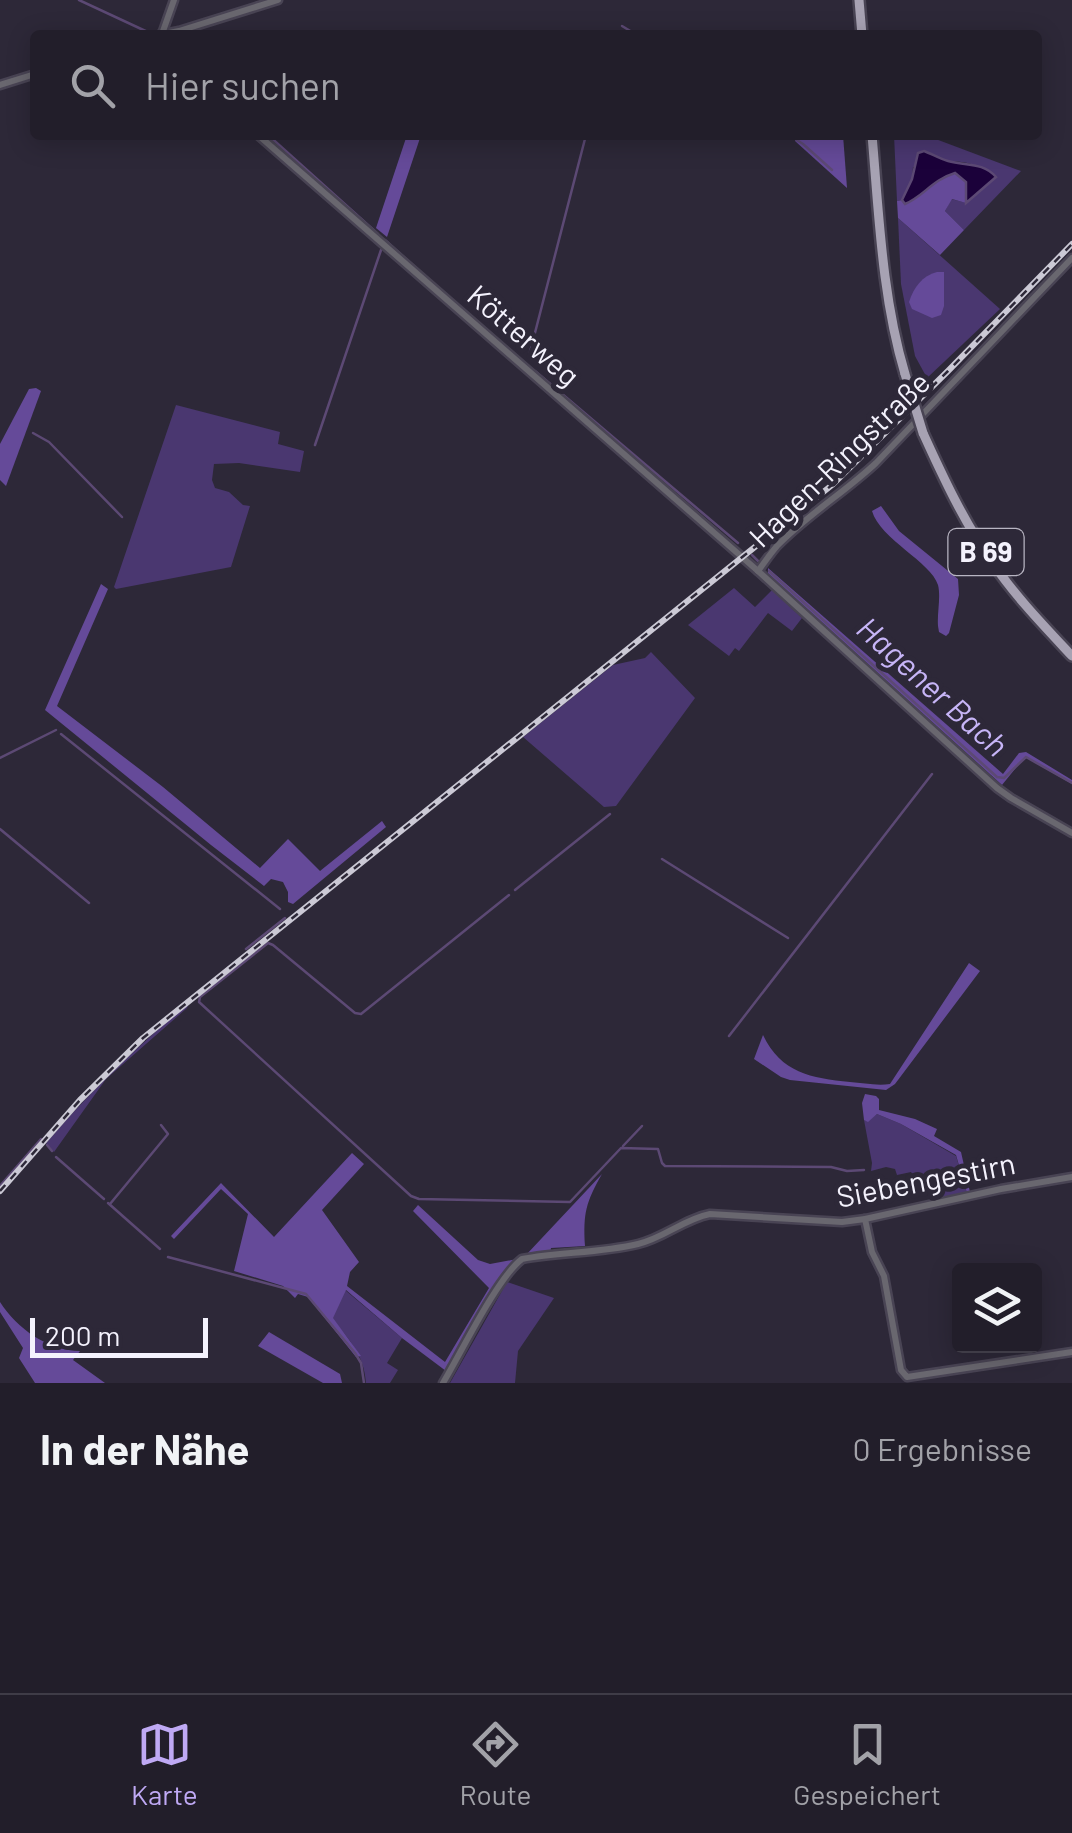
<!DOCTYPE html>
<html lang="de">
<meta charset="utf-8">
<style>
:root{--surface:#221e2a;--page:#2e2b36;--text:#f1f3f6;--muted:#a2a2a8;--line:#3f3c47;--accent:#bfa9f4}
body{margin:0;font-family:Barlow,sans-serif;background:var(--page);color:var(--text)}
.controls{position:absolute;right:30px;bottom:30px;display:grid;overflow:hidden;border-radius:10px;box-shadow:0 5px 25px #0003}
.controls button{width:90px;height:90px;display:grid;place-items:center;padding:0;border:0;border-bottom:2px solid var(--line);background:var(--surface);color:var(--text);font:50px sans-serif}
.scale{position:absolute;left:30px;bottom:25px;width:178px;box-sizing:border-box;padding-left:10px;border:5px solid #f4f2fd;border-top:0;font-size:28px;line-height:35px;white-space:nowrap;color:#f4f2fd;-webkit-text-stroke:8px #2d2838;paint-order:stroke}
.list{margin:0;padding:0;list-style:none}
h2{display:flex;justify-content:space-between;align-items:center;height:130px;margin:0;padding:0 40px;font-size:42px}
h2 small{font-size:32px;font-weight:400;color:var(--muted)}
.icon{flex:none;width:55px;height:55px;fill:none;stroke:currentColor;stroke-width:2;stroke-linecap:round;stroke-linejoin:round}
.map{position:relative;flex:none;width:1072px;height:1383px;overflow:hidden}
.search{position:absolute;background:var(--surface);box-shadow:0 5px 25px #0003;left:30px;right:30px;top:30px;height:110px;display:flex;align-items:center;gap:25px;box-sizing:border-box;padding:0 35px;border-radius:10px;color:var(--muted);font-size:38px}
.sheet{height:310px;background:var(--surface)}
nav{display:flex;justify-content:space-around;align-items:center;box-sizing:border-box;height:140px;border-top:2px solid var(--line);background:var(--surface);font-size:28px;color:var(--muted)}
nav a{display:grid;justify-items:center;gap:5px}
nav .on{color:var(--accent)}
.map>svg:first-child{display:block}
.green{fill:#4a3770}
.forest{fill:#654a99}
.water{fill:#1b013a;stroke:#5c4974;stroke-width:2.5}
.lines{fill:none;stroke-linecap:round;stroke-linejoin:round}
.stream{stroke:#5c4974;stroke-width:2.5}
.street-casing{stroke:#494454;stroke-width:11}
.primary-casing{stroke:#494454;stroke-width:14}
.street{stroke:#69676f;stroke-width:6}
.primary{stroke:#a7a2b3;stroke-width:9}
.rail-casing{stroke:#cbc9d5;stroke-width:6}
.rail{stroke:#2d2838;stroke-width:2.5;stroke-dasharray:8;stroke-linecap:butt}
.primary-bridge-casing{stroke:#494454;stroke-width:14;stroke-linecap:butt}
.primary-bridge{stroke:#a7a2b3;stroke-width:9}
.labels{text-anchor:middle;stroke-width:10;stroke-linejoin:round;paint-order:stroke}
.shield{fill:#2d2838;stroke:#b8b5c2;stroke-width:2.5}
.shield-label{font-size:28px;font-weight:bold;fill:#f4f2fd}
.street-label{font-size:30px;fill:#f4f2fd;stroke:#2d2838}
.water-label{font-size:32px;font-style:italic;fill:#c7b5f7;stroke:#2d2838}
</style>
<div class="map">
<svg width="1072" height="1383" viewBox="0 0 1072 1383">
<rect width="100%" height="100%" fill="#2d2838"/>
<g class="green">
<path d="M 894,135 L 925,135 L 1021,171 L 964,230 L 945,211 L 951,199 L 967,203 L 983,169 C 962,156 936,163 913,167 L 912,179 L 902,200 L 897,201 Z"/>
<path d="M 898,218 L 1000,309 L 927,378 L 915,356 L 901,284 Z"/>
<path d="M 176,405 L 280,432 L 278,444 L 304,451 L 300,472 L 239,463 L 214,464 L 212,480 L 215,488 L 229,492 L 243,505 L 250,506 L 231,567 L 116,589 L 114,587 Z"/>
<path d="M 734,588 L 755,607 L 772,590 L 802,618 L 792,631 L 768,613 L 739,651 L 735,648 L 729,656 L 688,625 Z"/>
<path d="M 651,652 L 695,698 L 616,806 L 604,807 L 523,737 L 613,665 L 645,658 Z"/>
<path d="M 189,1003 L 187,1008 L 106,1079 L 54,1152 L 46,1143 C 90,1092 137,1046 189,1003 Z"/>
<path d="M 877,1114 L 901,1124 L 956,1156 L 967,1193 L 930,1201 L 922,1176 L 915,1178 L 911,1172 L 897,1175 L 895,1169 L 886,1167 L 871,1171 L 872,1163 L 864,1120 L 868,1121 Z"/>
<path d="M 507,1282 L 554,1298 L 518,1351 L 515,1383 L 450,1383 Z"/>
<path d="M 345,1290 L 402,1338 L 387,1363 L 398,1370 L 390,1383 L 366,1383 C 364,1354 349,1340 332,1318 Z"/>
</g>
<g class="forest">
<path d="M 407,135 L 421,135 L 387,237 L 376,228 Z"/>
<path d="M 798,135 L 843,135 L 847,188 L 795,141 Z"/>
<path d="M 955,173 L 966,182 L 966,203 L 952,199 L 945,211 L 964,230 L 940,255 L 898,218 L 897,201 L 902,200 L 905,204 C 924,195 935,179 955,173 Z"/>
<path d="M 937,272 L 944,272 L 944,306 L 941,315 L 932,318 L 912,309 L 909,302 C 914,287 922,276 937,272 Z"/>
<path d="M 36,388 L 41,391 L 6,486 L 0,480 L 0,444 L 29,389 Z"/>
<path d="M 881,506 L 899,531 L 958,579 L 959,595 L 949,633 L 946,636 L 939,632 L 938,626 C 937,613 941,597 938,585 C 931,562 880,539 872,511 Z"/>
<path d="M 768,568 L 1003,774 L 1019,753 L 1026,752 L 1072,780 L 1072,784 L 1027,758 L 1023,759 L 1002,785 L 768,574 Z"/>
<path d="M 101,584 L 108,589 L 57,706 L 163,787 L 260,868 L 288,839 L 320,871 L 382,821 L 386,827 L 293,904 L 288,902 L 288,892 L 283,882 L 271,879 L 264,886 L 211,845 L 45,710 Z"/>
<path d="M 969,963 L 980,971 L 895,1084 L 886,1090 L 790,1080 L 781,1077 L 754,1059 L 763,1035 C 781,1073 811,1078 850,1082 C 863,1083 877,1086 890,1084 Z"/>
<path d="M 865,1094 L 876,1096 L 879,1099 L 879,1110 L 915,1119 L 937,1129 L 934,1136 L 961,1152 L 970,1192 L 967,1193 L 956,1155 L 901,1124 L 877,1114 L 868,1122 L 864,1120 L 862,1103 Z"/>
<path d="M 352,1153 L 364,1164 L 322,1210 L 359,1262 L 350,1272 L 347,1286 L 445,1362 L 489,1288 L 413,1211 L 418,1205 L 478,1260 L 490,1264 L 517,1259 L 498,1285 L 446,1371 L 402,1338 L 346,1290 L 333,1318 L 361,1356 L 356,1357 L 308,1297 L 298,1294 L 295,1298 L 283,1286 L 234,1271 L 248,1214 L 221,1189 L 174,1239 L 171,1236 L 221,1183 L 274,1237 Z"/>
<path d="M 602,1174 C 586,1202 583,1213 585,1246 L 551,1248 L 550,1254 L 526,1255 Z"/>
<path d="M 0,1302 C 17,1329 49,1351 80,1351 L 73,1360 L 105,1383 L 35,1383 L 19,1358 L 23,1348 L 0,1312 Z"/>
<path d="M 269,1332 L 340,1374 L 342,1383 L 323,1383 L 258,1346 Z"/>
</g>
<path class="water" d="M 924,151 C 932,154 940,159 948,161 C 966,166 983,162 996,177 L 966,203 L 966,182 L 955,173 C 932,180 924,196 905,204 L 902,200 L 912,179 L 918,153 Z"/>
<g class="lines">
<g class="stream">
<path d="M 79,0 L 152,34"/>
<path d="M 622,26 L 637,35"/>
<path d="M 268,135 L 378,234"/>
<path d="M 789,135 L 803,144 L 832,170"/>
<path d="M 385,240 L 456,304"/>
<path d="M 529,356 L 586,135"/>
<path d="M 535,371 L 738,543"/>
<path d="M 33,433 L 49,442 L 122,517"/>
<path d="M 315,445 L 381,250"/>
<path d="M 752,555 L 758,561"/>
<path d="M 769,571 L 997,777 L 1004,778 L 1026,757 L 1072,783"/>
<path d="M 61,734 L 280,909"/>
<path d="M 0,758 L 56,730"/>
<path d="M 0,829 L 89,903"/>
<path d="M 662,859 L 788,938"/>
<path d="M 515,890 L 610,814"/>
<path d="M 509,895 L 361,1014 L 355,1013 L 273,945 L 268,943 L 200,997 L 199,1002 L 411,1196 L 419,1199 L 570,1202 L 621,1148 L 658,1149 L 662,1163 L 665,1166 L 831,1167 L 847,1171 L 864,1170"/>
<path d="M 246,949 L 285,918"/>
<path d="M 729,1036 L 932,774"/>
<path d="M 47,1145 L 52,1151"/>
<path d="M 623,1146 L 642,1126"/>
<path d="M 56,1157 L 104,1199"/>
<path d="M 0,1186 L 41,1139"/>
<path d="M 108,1203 L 160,1249"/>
<path d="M 110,1204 L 168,1134 L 161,1125"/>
<path d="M 168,1257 L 306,1294 L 355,1353 L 361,1363 L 364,1383"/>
</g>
<defs>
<g id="street">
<path d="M 162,34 L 174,0"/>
<path d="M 159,35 L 179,31 L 278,0"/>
<path d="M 0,85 L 35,74"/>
<path d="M 258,135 L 758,571 L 997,788 L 1011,798 L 1072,833"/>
<path d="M 758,571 C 764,563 770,554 777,546 C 807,515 845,492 876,463 L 1072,258"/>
<path d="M 865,1219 L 872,1252 L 884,1276 L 901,1370 L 907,1377 L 1072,1352"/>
<path d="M 443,1383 C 461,1353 497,1278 522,1259 C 561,1252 600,1253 638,1244 C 664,1238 684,1219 710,1214 L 842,1222 L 865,1219 L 1001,1189 L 1072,1177"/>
</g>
<g id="primary">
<path d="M 859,0 L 862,35"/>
<path d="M 872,135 C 879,215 882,297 905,374"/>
<path d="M 923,433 C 943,477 964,522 992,562 C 1015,596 1044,626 1072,656"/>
</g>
</defs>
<use href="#street" class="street-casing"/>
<use href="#primary" class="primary-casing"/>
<use href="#street" class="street"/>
<use href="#primary" class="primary"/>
<defs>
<path id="rail" d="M 0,1191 L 80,1100 L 143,1038 L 832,485 L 948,371 L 1072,244"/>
</defs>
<use href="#rail" class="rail-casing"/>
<use href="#rail" class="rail"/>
<defs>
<path id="primary-bridge" d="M 905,374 L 923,433"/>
</defs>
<use href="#primary-bridge" class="primary-bridge-casing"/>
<use href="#primary-bridge" class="primary-bridge"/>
</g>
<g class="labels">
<rect class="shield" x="948.5" y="529" width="75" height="46" rx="8"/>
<g class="shield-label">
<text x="986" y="562">B 69</text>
</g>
<g class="street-label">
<text transform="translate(523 336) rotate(41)" y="10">Kötterweg</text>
<text transform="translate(840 460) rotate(-44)" y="10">Hagen-Ringstraße</text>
<text transform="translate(926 1181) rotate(-11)" y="10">Siebengestirn</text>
</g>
<g class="water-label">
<text transform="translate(932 687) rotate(42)" y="11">Hagener Bach</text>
</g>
</g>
</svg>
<div class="controls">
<button><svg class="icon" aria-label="layers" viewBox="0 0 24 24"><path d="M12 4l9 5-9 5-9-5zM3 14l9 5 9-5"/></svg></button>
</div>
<div class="scale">200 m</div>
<div class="search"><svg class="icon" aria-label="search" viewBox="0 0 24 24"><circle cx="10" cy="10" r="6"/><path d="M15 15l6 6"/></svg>Hier suchen</div>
</div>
<section class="sheet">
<h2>In der Nähe<small>0 Ergebnisse</small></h2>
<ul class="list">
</ul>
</section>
<nav>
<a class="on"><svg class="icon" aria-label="map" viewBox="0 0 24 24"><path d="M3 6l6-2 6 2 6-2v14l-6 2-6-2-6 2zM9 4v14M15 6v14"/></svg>Karte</a>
<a><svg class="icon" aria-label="directions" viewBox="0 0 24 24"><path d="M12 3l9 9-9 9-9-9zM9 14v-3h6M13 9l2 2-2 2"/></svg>Route</a>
<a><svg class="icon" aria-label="saved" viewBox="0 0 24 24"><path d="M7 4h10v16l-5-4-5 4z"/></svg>Gespeichert</a>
</nav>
